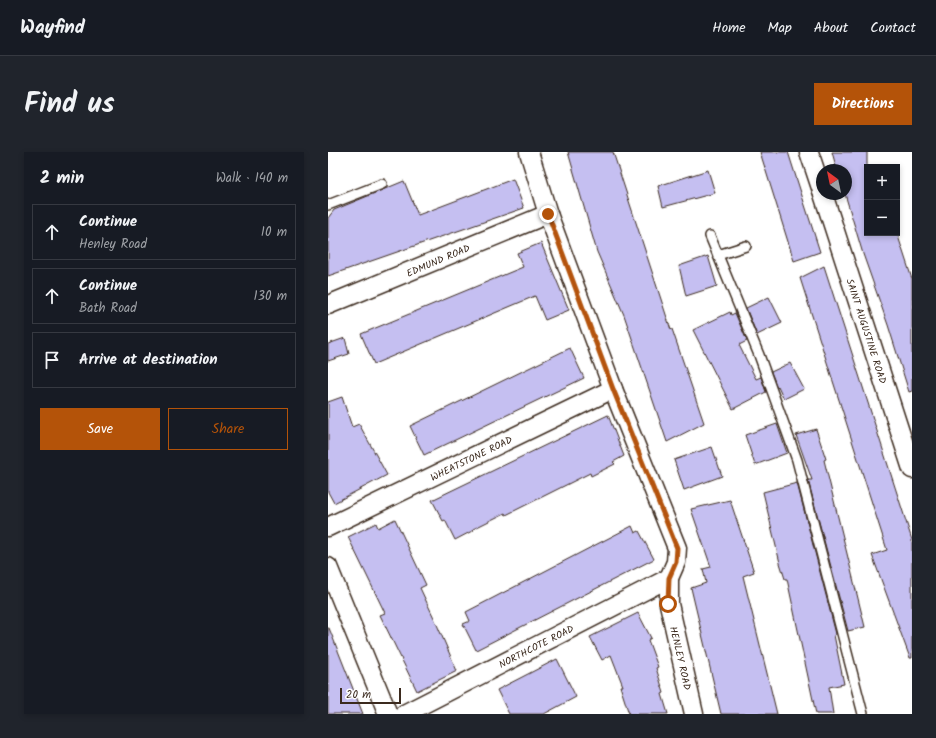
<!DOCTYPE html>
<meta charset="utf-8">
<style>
:root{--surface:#171b24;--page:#20242c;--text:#f1f3f6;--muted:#9ea1a6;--line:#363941;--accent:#b45309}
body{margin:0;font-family:Kalam,sans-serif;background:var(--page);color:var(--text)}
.controls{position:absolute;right:12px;top:12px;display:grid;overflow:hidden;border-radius:0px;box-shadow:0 2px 6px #0003}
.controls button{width:36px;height:36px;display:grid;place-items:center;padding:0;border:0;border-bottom:1px solid var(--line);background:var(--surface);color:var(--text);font:20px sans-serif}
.compass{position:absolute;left:488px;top:12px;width:36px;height:36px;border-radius:50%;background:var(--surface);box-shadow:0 2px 6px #0003;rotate:327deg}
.scale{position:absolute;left:12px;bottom:10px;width:61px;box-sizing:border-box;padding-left:4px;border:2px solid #3b2a1e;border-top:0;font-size:11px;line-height:14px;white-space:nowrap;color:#3b2a1e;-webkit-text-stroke:3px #fff;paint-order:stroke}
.stop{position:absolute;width:12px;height:12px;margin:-9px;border:3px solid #b45309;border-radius:50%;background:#fff}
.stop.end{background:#b45309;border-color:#fff;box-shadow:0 1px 4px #0008}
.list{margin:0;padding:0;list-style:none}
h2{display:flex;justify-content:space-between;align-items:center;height:52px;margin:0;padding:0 16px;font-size:17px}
h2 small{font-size:13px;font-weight:400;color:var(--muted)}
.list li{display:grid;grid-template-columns:26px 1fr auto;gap:12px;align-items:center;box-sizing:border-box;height:56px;margin:0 8px 8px;padding:0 8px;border:1px solid var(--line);border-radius:0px}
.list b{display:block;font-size:15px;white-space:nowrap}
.list p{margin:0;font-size:13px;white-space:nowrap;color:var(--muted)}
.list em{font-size:13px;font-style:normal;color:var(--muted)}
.actions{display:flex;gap:8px;padding:12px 16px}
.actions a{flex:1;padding:9px 0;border:1px solid var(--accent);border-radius:0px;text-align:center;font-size:14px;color:var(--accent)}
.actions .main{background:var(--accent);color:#fff}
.icon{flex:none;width:22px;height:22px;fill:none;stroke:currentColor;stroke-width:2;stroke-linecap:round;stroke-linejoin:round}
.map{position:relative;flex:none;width:584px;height:562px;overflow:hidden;border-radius:0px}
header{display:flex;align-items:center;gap:24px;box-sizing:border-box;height:56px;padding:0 20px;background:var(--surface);border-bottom:1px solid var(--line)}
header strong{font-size:19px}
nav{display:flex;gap:22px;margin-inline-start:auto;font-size:14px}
.intro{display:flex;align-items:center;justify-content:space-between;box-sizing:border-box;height:96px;padding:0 24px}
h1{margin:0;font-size:28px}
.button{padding:10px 18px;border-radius:0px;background:var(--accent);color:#fff;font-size:14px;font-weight:700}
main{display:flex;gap:24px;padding:0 24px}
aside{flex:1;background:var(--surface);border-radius:0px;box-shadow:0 2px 6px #0003}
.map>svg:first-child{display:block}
.building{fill:#c5bff1;stroke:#3b2a1e}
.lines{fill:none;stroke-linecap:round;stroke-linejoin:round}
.lane-casing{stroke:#3b2a1e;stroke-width:12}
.street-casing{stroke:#3b2a1e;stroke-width:21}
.lane{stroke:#fff;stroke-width:9}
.street{stroke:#fff;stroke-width:18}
.route{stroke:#b45309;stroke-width:5}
.labels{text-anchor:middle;stroke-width:3.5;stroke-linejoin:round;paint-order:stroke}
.street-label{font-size:10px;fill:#3b2a1e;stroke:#fff}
</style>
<header>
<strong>Wayfind</strong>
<nav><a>Home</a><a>Map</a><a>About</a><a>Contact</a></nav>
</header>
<div class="intro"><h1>Find us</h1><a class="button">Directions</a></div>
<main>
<aside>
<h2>2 min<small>Walk · 140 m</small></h2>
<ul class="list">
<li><svg class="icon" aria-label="ahead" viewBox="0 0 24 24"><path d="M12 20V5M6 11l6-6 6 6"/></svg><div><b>Continue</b><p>Henley Road</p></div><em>10 m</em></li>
<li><svg class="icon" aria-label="ahead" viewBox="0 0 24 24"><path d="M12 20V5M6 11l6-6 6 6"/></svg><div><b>Continue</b><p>Bath Road</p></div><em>130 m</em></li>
<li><svg class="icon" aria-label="arrive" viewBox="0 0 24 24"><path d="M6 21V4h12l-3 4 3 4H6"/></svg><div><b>Arrive at destination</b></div></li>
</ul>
<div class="actions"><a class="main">Save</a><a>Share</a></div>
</aside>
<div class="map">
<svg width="584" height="562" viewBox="0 0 584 562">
<rect width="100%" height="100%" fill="#fff"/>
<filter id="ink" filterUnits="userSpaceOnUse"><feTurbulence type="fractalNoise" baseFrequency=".025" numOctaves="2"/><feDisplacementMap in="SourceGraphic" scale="8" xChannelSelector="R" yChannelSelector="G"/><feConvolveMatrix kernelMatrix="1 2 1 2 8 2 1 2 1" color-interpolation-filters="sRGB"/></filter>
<g filter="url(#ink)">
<g class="building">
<path d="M 240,0 L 285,0 L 343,178 L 344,177 L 376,271 L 339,290 L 296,163 L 269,100 Z"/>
<path d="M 432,0 L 460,0 L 492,100 L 466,109 Z"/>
<path d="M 504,0 L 539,0 L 539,81 L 569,81 L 584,127 L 584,239 L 581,240 L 560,173 L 535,102 L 517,42 L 518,42 L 518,18 L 509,18 Z"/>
<path d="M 380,18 L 387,41 L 335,55 L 330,34 Z"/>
<path d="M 185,27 L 196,56 L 0,124 L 0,66 L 6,58 L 76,29 L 90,63 Z"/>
<path d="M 213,91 L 241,158 L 217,168 L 207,144 L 46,212 L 33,182 L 195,115 L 189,101 Z"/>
<path d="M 380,104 L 389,134 L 358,144 L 351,114 Z"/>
<path d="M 496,114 L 584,388 L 584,506 L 582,506 L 544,403 L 559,398 L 472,126 Z"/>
<path d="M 441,145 L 454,171 L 429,183 L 418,156 Z"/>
<path d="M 402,160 L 403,163 L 407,161 L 419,189 L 411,193 L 428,227 L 433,225 L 438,240 L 405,257 L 365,178 Z"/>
<path d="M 17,186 L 21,202 L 0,209 L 0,192 Z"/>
<path d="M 242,196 L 256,226 L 96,303 L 82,274 Z"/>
<path d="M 462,211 L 476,237 L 456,247 L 450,234 L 449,235 L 443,220 Z"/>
<path d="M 14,245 L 24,275 L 31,272 L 59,323 L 6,351 L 0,340 L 0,250 Z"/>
<path d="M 280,263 L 296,304 L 285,310 L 287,312 L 263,324 L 262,321 L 178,363 L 177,361 L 145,377 L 146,378 L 127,388 L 117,368 L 115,369 L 104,348 Z"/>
<path d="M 449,272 L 459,301 L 427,313 L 417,283 Z"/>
<path d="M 488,277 L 498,307 L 496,308 L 537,475 L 520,479 L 480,328 L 484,328 L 468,283 Z"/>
<path d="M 384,295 L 394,324 L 356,338 L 346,308 Z"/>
<path d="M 469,331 L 508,482 L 506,483 L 516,532 L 501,535 L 505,562 L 488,562 L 459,427 L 457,427 L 452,411 L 435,340 Z"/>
<path d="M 402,348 L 426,420 L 415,424 L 449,562 L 393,562 L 363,436 L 378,431 L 375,417 L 383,415 L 363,357 Z"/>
<path d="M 67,367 L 98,433 L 92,436 L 107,468 L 129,519 L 89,539 L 52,463 L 57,461 L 20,385 L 48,371 L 50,376 Z"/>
<path d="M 304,374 L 307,381 L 311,379 L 326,407 L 148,498 L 135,472 L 142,469 L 138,460 Z"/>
<path d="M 310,461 L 323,486 L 320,488 L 330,515 L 328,516 L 336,541 L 334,542 L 340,562 L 301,562 L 292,534 L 295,534 L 283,503 L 274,508 L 262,485 Z"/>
<path d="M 0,476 L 1,476 L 35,562 L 0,562 Z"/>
<path d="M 229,507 L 248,545 L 216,562 L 181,562 L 169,538 Z"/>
</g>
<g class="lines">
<defs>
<g id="lane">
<path d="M 0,53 L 54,32"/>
<path d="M 382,84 L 431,203 L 469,308 L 535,562"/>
<path d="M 390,103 L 418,94"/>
</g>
<g id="street">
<path d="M 201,0 L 220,62 L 285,237 L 349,396 L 348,410 L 341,426 L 341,452 L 366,562"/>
<path d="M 481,0 L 494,39"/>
<path d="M 495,42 L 584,317"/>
<path d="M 0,153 L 220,62"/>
<path d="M 0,375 L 285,237"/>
<path d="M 0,415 L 60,562"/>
<path d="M 76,562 L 341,426"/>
</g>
</defs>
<use href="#lane" class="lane-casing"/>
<use href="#street" class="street-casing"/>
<use href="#lane" class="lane"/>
<use href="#street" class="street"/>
</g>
</g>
<g class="lines" filter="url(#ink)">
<path class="route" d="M 220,62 L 285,237 L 349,396 L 348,410 L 341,426 L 340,452"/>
</g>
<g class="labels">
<g class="street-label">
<text transform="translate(110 108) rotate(-23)" y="4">EDMUND ROAD</text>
<text transform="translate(539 179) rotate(72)" y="4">SAINT AUGUSTINE ROAD</text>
<text transform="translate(143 306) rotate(-26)" y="4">WHEATSTONE ROAD</text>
<text transform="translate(208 494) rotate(-27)" y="4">NORTHCOTE ROAD</text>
<text transform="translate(353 506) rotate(77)" y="4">HENLEY ROAD</text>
</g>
</g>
</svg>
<div class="controls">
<button>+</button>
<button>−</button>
</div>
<svg class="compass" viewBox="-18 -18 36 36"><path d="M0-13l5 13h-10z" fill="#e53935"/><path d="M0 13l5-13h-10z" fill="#9ea1a6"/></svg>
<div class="scale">20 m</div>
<div class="stop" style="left:340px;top:452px"></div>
<div class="stop end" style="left:220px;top:62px"></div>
</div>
</main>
